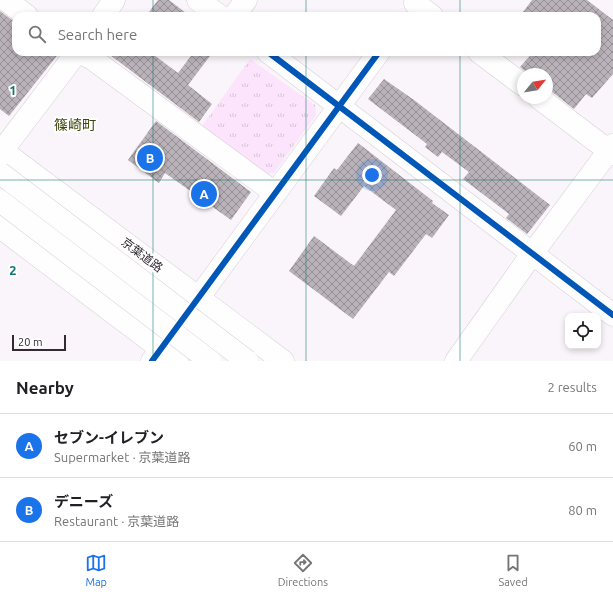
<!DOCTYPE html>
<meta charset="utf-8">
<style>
:root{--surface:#fff;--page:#f6f6f6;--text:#202124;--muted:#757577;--line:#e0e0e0;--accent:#1a73e8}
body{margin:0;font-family:Ubuntu,"Noto Sans JP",sans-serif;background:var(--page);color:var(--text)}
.controls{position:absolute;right:12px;bottom:12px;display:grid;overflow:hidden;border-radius:8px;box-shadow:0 2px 6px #0003}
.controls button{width:36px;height:36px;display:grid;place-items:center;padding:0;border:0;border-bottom:1px solid var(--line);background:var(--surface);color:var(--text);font:20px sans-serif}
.compass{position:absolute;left:517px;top:68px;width:36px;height:36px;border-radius:50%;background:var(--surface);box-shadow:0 2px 6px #0003;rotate:60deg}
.scale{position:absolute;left:12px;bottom:10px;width:54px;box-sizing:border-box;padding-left:4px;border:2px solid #332933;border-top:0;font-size:11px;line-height:14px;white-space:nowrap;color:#332933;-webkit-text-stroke:3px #fff;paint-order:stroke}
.you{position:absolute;left:372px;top:175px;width:14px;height:14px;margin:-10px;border:3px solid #fff;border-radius:50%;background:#1a73e8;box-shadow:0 0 0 6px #1a73e833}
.badge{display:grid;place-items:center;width:26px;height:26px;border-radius:50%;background:var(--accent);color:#fff;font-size:13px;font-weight:700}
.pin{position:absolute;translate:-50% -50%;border:2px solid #fff;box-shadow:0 1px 4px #0006}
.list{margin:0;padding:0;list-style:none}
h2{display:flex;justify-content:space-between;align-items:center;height:52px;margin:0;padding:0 16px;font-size:17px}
h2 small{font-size:13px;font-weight:400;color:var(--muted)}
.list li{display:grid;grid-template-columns:26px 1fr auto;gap:12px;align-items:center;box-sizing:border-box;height:64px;padding:0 16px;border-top:1px solid var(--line)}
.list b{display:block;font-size:15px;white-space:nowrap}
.list p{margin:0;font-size:13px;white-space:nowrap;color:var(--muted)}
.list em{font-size:13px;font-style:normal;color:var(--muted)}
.icon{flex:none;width:22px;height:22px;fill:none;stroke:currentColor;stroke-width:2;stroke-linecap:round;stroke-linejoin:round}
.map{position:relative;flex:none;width:613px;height:361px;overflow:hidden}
.search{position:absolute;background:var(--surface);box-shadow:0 2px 6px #0003;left:12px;right:12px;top:12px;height:44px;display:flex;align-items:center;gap:10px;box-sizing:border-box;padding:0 14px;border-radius:12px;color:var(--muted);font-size:15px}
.sheet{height:180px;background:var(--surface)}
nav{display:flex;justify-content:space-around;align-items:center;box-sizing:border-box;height:56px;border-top:1px solid var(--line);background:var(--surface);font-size:11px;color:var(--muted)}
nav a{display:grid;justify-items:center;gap:2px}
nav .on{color:var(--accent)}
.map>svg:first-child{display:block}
.park{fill:url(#park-tufts)}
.building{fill:url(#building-cross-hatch)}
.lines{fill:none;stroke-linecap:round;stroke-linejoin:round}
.minor-casing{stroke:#d8d0d7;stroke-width:23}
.highway-casing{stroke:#d8d0d7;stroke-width:23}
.minor{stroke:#fefefe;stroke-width:22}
.highway{stroke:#fefefe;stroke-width:22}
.highway-bridge-casing{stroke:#d8d0d7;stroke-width:23;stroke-linecap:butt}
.highway-bridge{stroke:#fefefe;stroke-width:22}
.cycleway-casing{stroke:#fff;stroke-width:8}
.cycleway{stroke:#0057b8;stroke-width:6}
.grid{fill:none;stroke:#0f766e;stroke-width:1;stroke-opacity:0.55}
.labels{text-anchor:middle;stroke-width:4;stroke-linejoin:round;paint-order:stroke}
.street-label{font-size:12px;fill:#332933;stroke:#fff}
.quarter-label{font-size:14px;fill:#3e4609;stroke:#fff}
.grid-label{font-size:13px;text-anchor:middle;font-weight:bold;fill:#0f766e;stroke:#fff;stroke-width:4;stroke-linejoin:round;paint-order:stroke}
</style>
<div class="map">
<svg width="613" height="361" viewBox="0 0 613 361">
<defs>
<pattern id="park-tufts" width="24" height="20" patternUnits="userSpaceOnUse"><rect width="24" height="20" fill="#fce4fc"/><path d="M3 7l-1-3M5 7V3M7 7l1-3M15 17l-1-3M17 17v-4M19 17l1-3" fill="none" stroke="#d8c4d8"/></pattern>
<pattern id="building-cross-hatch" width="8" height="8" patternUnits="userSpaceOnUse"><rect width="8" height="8" fill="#b9b2b9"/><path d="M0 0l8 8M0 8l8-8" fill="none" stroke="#979197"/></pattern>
</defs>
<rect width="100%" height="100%" fill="#faf5fa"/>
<path class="park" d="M 250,59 L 315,105 L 316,115 L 274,173 L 264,174 L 202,126 Z"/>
<g class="building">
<path d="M 158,0 L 169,0 L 190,16 L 146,16 Z"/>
<path d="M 532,0 L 587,0 L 613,20 L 613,74 L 592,98 L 586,94 L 574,109 L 547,88 L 547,74 L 529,74 L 520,67 L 533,52 L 597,52 L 597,16 L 520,16 Z"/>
<path d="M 0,11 L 16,23 L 16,52 L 60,52 L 9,116 L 0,109 Z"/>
<path d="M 106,52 L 150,52 L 178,73 L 194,52 L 213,52 L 188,85 L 212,104 L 199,122 Z"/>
<path d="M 384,79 L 414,100 L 550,205 L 527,234 L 506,218 L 509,214 L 463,179 L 469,172 L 442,152 L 438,157 L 425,147 L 427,144 L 368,99 Z"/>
<path d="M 156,121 L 251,192 L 231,220 L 165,173 L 159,183 L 128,160 Z"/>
<path d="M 358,143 L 433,201 L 432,203 L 449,215 L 432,238 L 426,234 L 394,276 L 389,272 L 353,319 L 289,271 L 314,236 L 354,266 L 396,210 L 364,186 L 341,216 L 314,196 L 334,168 L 337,170 Z"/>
</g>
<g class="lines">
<defs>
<g id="minor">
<path d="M 6,0 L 27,16"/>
<path d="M 198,0 L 220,16"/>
<path d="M 415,3 L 432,16"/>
<path d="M 103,16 L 114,0"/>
<path d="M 234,16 L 246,0"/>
<path d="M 78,52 L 91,58 L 275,193"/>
<path d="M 268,52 L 613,315"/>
<path d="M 479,52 L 523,85"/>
<path d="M 539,98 L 613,154"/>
<path d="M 2,151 L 77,52"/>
<path d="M 152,361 L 379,52"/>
<path d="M 456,361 L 532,254 L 613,145"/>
</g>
<g id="highway">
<path d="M 0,149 L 283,361"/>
<path d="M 0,227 L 177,361"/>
</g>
</defs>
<use href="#minor" class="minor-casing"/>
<use href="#highway" class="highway-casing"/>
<use href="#minor" class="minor"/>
<use href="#highway" class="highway"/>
<defs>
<g id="highway-bridge">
<path d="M 0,173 L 247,361"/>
<path d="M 0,201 L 210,361"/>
</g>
</defs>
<use href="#highway-bridge" class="highway-bridge-casing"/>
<use href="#highway-bridge" class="highway-bridge"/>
<defs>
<g id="cycleway">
<path d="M 268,52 L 613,315"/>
<path d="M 152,361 L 379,52"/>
</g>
</defs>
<use href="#cycleway" class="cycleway-casing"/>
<use href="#cycleway" class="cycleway"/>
</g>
<path class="grid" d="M 153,0 L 153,16M 306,0 L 306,16M 460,0 L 460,16M 153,52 L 153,361M 306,52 L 306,361M 460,52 L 460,361M 0,180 L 613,180"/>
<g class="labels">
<g class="street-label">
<text transform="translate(142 255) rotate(37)" y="4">京葉道路</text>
</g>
<g class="quarter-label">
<text x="75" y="130">篠崎町</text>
</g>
</g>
<g class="grid-label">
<text x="13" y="95">1</text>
<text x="13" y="275">2</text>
</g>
</svg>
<div class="controls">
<button><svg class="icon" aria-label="locate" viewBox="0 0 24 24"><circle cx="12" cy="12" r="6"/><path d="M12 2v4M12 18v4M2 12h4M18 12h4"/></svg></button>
</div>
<svg class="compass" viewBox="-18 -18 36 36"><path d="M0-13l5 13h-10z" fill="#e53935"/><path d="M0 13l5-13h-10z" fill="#757577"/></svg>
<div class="scale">20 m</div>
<div class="you"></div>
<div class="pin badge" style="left:204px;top:194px">A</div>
<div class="pin badge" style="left:150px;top:158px">B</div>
<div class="search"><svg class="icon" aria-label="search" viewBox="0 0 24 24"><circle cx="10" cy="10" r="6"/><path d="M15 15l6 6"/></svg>Search here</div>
</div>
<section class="sheet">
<h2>Nearby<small>2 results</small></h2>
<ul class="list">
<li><span class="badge">A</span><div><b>セブン-イレブン</b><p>Supermarket · 京葉道路</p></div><em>60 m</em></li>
<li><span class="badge">B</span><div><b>デニーズ</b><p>Restaurant · 京葉道路</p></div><em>80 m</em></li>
</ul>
</section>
<nav>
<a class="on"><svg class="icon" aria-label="map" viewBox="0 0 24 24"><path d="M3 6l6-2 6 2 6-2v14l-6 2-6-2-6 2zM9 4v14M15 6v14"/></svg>Map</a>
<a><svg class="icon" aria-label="directions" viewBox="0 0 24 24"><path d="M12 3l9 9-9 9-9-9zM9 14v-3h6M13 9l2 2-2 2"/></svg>Directions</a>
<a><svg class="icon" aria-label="saved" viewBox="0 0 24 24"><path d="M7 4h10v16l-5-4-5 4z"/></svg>Saved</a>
</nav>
